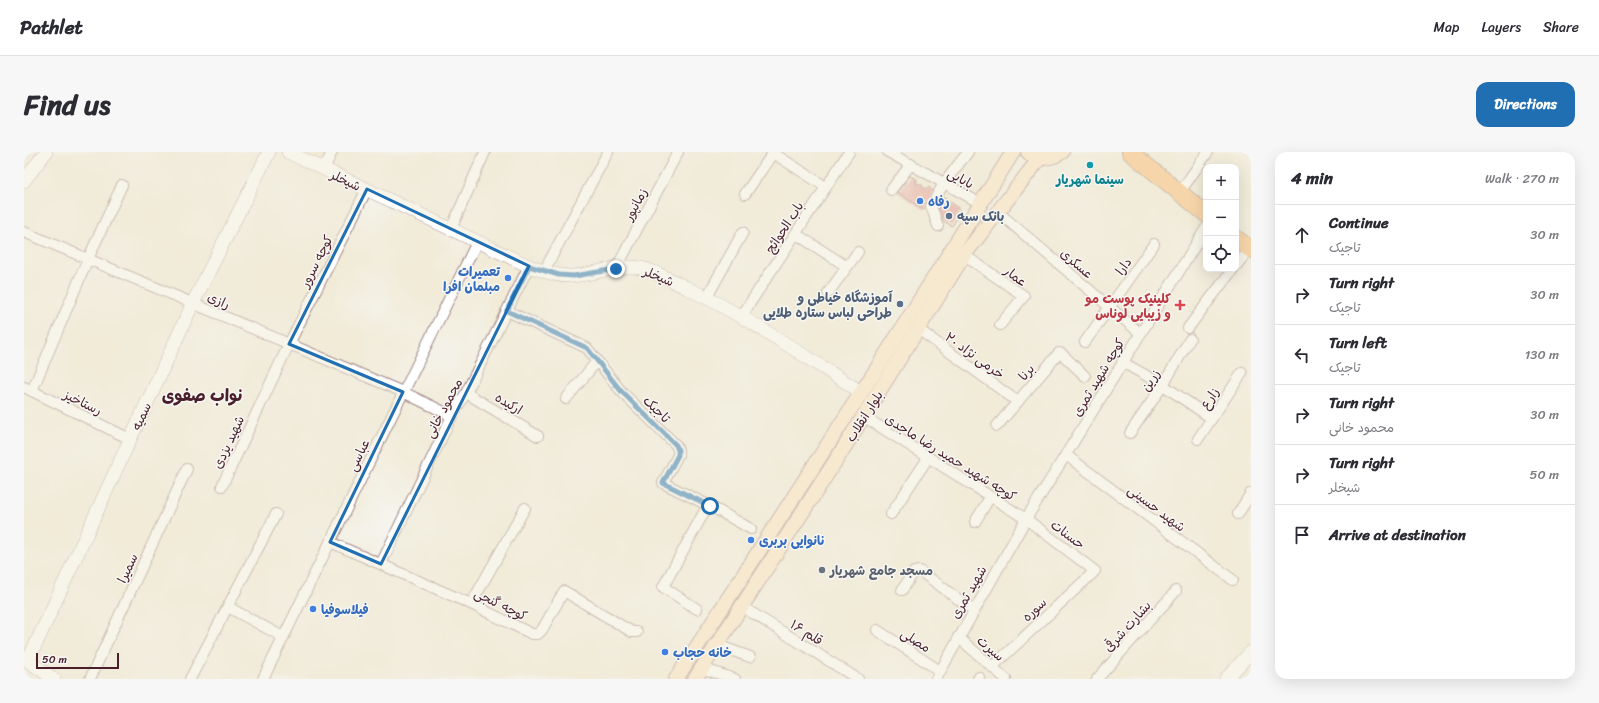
<!DOCTYPE html>
<meta charset="utf-8">
<style>
:root{--surface:#fff;--page:#f7f7f7;--text:#2b2b33;--muted:#7c7c81;--line:#e1e1e2;--accent:#1f6fb2}
body{margin:0;font-family:Sriracha,"Playpen Sans Arabic",sans-serif;background:var(--page);color:var(--text)}
.controls{position:absolute;right:12px;top:12px;display:grid;overflow:hidden;border-radius:8px;box-shadow:0 4px 16px #0002}
.controls button{width:36px;height:36px;display:grid;place-items:center;padding:0;border:0;border-bottom:1px solid var(--line);background:var(--surface);color:var(--text);font:20px sans-serif}
.scale{position:absolute;left:12px;bottom:10px;width:83px;box-sizing:border-box;padding-left:4px;border:2px solid #4a1f2b;border-top:0;font-size:11px;line-height:14px;white-space:nowrap;color:#4a1f2b;-webkit-text-stroke:3px #f6f6f2;paint-order:stroke}
.stop{position:absolute;width:12px;height:12px;margin:-9px;border:3px solid #1f6fb2;border-radius:50%;background:#fff}
.stop.end{background:#1f6fb2;border-color:#fff;box-shadow:0 1px 4px #0008}
.list{margin:0;padding:0;list-style:none}
h2{display:flex;justify-content:space-between;align-items:center;height:52px;margin:0;padding:0 16px;font-size:17px}
h2 small{font-size:13px;font-weight:400;color:var(--muted)}
.list li{display:grid;grid-template-columns:26px 1fr auto;gap:12px;align-items:center;box-sizing:border-box;height:60px;padding:0 16px;border-top:1px solid var(--line)}
.list b{display:block;font-size:15px;white-space:nowrap}
.list p{margin:0;font-size:13px;white-space:nowrap;color:var(--muted)}
.list em{font-size:13px;font-style:normal;color:var(--muted)}
.icon{flex:none;width:22px;height:22px;fill:none;stroke:currentColor;stroke-width:2;stroke-linecap:round;stroke-linejoin:round}
.map{position:relative;flex:none;width:1227px;height:527px;overflow:hidden;border-radius:12px}
header{display:flex;align-items:center;gap:24px;box-sizing:border-box;height:56px;padding:0 20px;background:var(--surface);border-bottom:1px solid var(--line)}
header strong{font-size:19px}
nav{display:flex;gap:22px;margin-inline-start:auto;font-size:14px}
.intro{display:flex;align-items:center;justify-content:space-between;box-sizing:border-box;height:96px;padding:0 24px}
h1{margin:0;font-size:28px}
.button{padding:10px 18px;border-radius:12px;background:var(--accent);color:#fff;font-size:14px;font-weight:700}
main{display:flex;gap:24px;padding:0 24px}
aside{flex:1;background:var(--surface);border-radius:12px;box-shadow:0 4px 16px #0002}
.map>svg:first-child{display:block}
.building{fill:#e59691}
.lines{fill:none;stroke-linecap:round;stroke-linejoin:round}
.minor-casing{stroke:#9e8582;stroke-width:12}
.tertiary-casing{stroke:#9e8582;stroke-width:14}
.secondary-casing{stroke:#9e8582;stroke-width:16}
.primary-casing{stroke:#9e8582;stroke-width:18}
.minor{stroke:#fff;stroke-width:10}
.tertiary{stroke:#fff;stroke-width:13}
.secondary{stroke:#ffe4c6;stroke-width:14}
.primary{stroke:#ffbb71;stroke-width:16}
.route{stroke:#1f6fb2;stroke-width:5}
.marked{fill:none;stroke:#1f6fb2;stroke-width:3;stroke-linejoin:round}
.culture-dot{fill:#0f9aa8;stroke:#f6f6f2;stroke-width:1.5}
.shop-dot{fill:#3f7fe0;stroke:#f6f6f2;stroke-width:1.5}
.service-dot{fill:#5c6f8a;stroke:#f6f6f2;stroke-width:1.5}
.health-dot{fill:#e0444e;stroke:#f6f6f2;stroke-width:1.5}
.worship-dot{fill:#6b7280;stroke:#f6f6f2;stroke-width:1.5}
.labels{text-anchor:middle;stroke-width:3;stroke-linejoin:round;paint-order:stroke}
.street-label{font-size:13px;fill:#4a1f2b;stroke:#f6f6f2}
.culture-label{font-size:13px;font-weight:bold;fill:#0d838f;stroke:#f6f6f2}
.shop-label{font-size:13px;font-weight:bold;fill:#366cbe;stroke:#f6f6f2;text-anchor:start}
.service-label{font-size:13px;font-weight:bold;fill:#4e5e75;stroke:#f6f6f2;text-anchor:start}
.health-label{font-size:13px;font-weight:bold;fill:#be3a42;stroke:#f6f6f2;text-anchor:end}
.worship-label{font-size:13px;font-weight:bold;fill:#5b616d;stroke:#f6f6f2;text-anchor:start}
.district-label{font-size:17px;font-weight:bold;fill:#4a1f2b;stroke:#f6f6f2}
</style>
<header>
<strong>Pathlet</strong>
<nav><a>Map</a><a>Layers</a><a>Share</a></nav>
</header>
<div class="intro"><h1>Find us</h1><a class="button">Directions</a></div>
<main>
<div class="map">
<svg width="1227" height="527" viewBox="0 0 1227 527">
<rect width="100%" height="100%" fill="#f6f6f2"/>
<filter id="ink" filterUnits="userSpaceOnUse"><feTurbulence type="fractalNoise" baseFrequency=".025" numOctaves="2"/><feDisplacementMap in="SourceGraphic" scale="8" xChannelSelector="R" yChannelSelector="G"/><feConvolveMatrix kernelMatrix="1 2 1 2 8 2 1 2 1" color-interpolation-filters="sRGB"/></filter>
<filter id="wash" filterUnits="userSpaceOnUse"><feTurbulence type="fractalNoise" baseFrequency=".012" numOctaves="4" result="noise"/><feDisplacementMap in="SourceGraphic" scale="16" xChannelSelector="R" yChannelSelector="G"/><feGaussianBlur stdDeviation="0.9" result="paint"/><feColorMatrix in="noise" values="0 0 0 0 0 0 0 0 0 0 0 0 0 0 0 0 0 1.4 0 .05"/><feComposite in="paint" operator="in"/></filter>
<g filter="url(#wash)">
<rect width="100%" height="100%" fill="#f1ebd8"/>
<g id="blocks">
<g class="building">
<path d="M 886,24 L 892,27 L 892,32 L 897,32 L 900,37 L 905,35 L 910,40 L 900,58 L 873,40 Z"/>
<path d="M 921,45 L 937,59 L 928,74 L 919,69 L 913,57 Z"/>
</g>
</g>
</g>
<g filter="url(#ink)">
<use href="#blocks" fill-opacity="0" stroke="#9e8582" stroke-width="1"/>
<g class="lines">
<defs>
<g id="minor">
<path d="M 864,0 L 956,51"/>
<path d="M 300,17 L 308,0"/>
<path d="M 867,38 L 887,12"/>
<path d="M 1156,40 L 1184,0"/>
<path d="M 721,42 L 749,1 L 802,35"/>
<path d="M 974,60 L 1116,181"/>
<path d="M 914,74 L 907,54 L 920,31 L 944,0"/>
<path d="M 427,77 L 461,0"/>
<path d="M 0,80 L 379,240 L 428,264"/>
<path d="M 772,82 L 822,114"/>
<path d="M 940,103 L 1000,144 L 976,173"/>
<path d="M 1212,114 L 1225,97"/>
<path d="M 592,117 L 654,0"/>
<path d="M 520,119 L 584,0"/>
<path d="M 804,141 L 834,100"/>
<path d="M 683,145 L 719,80"/>
<path d="M 483,159 L 563,196 L 597,239 L 652,293 L 654,298 L 654,303 L 639,331 L 686,354 L 727,377"/>
<path d="M 717,165 L 825,0"/>
<path d="M 1164,176 L 1209,117"/>
<path d="M 894,177 L 994,250"/>
<path d="M 1061,190 L 1130,92"/>
<path d="M 1098,210 L 1139,233 L 1187,266"/>
<path d="M 0,235 L 106,287"/>
<path d="M 8,239 L 64,107 L 98,33"/>
<path d="M 442,241 L 514,284"/>
<path d="M 542,247 L 573,209"/>
<path d="M 839,264 L 1002,367 L 1071,419 L 968,515"/>
<path d="M 973,274 L 1035,201 L 1038,202 L 1061,224"/>
<path d="M 1106,281 L 1139,233 L 1166,187"/>
<path d="M 1174,287 L 1218,221"/>
<path d="M 1042,303 L 1209,428"/>
<path d="M 198,334 L 265,192 L 343,37"/>
<path d="M 867,362 L 904,306"/>
<path d="M 1214,362 L 1227,341"/>
<path d="M 951,370 L 966,345"/>
<path d="M 306,390 L 447,452 L 508,482 L 514,482 L 518,478 L 540,439 L 608,480 L 613,480"/>
<path d="M 357,412 L 428,264 L 442,241 L 505,114"/>
<path d="M 878,438 L 890,420 L 896,419 L 949,458"/>
<path d="M 447,452 L 501,356"/>
<path d="M 717,454 L 834,527"/>
<path d="M 204,455 L 259,485"/>
<path d="M 673,457 L 639,435 L 684,353"/>
<path d="M 853,478 L 916,519"/>
<path d="M 934,485 L 982,527"/>
<path d="M 693,493 L 726,505"/>
<path d="M 677,516 L 711,527"/>
<path d="M 66,527 L 163,317"/>
<path d="M 166,527 L 252,362"/>
<path d="M 239,527 L 453,90"/>
<path d="M 912,527 L 1002,367 L 1182,76"/>
<path d="M 954,527 L 955,525"/>
<path d="M 1073,527 L 1152,439"/>
</g>
<g id="tertiary">
<path d="M 264,0 L 505,114 C 520,119 534,125 549,124 C 571,122 594,112 616,116 C 632,119 648,129 663,136 C 724,165 780,204 837,240"/>
<path d="M 0,29 L 22,0"/>
<path d="M 0,506 L 30,527"/>
<path d="M 4,509 L 169,151 L 245,0"/>
<path d="M 1202,527 L 1227,500"/>
</g>
<g id="secondary">
<path d="M 1004,0 C 1012,10 1028,6 1038,0"/>
<path d="M 652,527 L 850,221 L 989,0"/>
<path d="M 671,527 L 816,302 L 940,103 L 1016,6"/>
</g>
<g id="primary">
<path d="M 1106,0 L 1182,62"/>
<path d="M 1212,86 L 1227,98"/>
</g>
</defs>
<use href="#minor" class="minor-casing"/>
<use href="#tertiary" class="tertiary-casing"/>
<use href="#secondary" class="secondary-casing"/>
<use href="#primary" class="primary-casing"/>
<use href="#minor" class="minor"/>
<use href="#tertiary" class="tertiary"/>
<use href="#secondary" class="secondary"/>
<use href="#primary" class="primary"/>
</g>
</g>
<g class="lines" filter="url(#ink)">
<path class="route" d="M 592,117 L 550,124 L 535,123 L 505,114 L 483,159 L 563,196 L 597,239 L 652,293 L 654,298 L 654,303 L 639,331 L 686,354"/>
</g>
<path d="M0 0H1227V527H0ZM 343,37 L 505,114 L 357,412 L 306,390 L 379,240 L 265,192 Z" fill="#f1ebd8" fill-opacity=".55" fill-rule="evenodd"/>
<path class="marked" d="M 343,37 L 505,114 L 357,412 L 306,390 L 379,240 L 265,192 Z"/>
<circle class="culture-dot" cx="1066" cy="13" r="4"/>
<g class="shop-dot">
<circle cx="896" cy="49" r="4"/>
<circle cx="484" cy="126" r="4"/>
<circle cx="727" cy="388" r="4"/>
<circle cx="289" cy="457" r="4"/>
<circle cx="641" cy="500" r="4"/>
</g>
<g class="service-dot">
<circle cx="925" cy="64" r="4"/>
<circle cx="876" cy="152" r="4"/>
</g>
<path class="health-dot" d="M1154 147h4v4h4v4h-4v4h-4v-4h-4v-4h4z"/>
<circle class="worship-dot" cx="798" cy="418" r="4"/>
<g class="labels">
<g class="street-label">
<text transform="translate(937 26) rotate(29)" y="5">بابایی</text>
<text transform="translate(322 28) rotate(25)" y="5">شیخلر</text>
<text transform="translate(611 52) rotate(-62)" y="5">زمانپور</text>
<text transform="translate(760 75) rotate(-57)" y="5">باب الحوائج</text>
<text transform="translate(292 109) rotate(-63)" y="5">کوچه سرور</text>
<text transform="translate(1053 111) rotate(41)" y="5">عسکری</text>
<text transform="translate(1099 114) rotate(-55)" y="5">دارا</text>
<text transform="translate(635 124) rotate(22)" y="5">شیخلر</text>
<text transform="translate(992 124) rotate(37)" y="5">عمار</text>
<text transform="translate(195 148) rotate(23)" y="5">رازی</text>
<text transform="translate(951 203) rotate(36)" y="5">خرمی نژاد ۲۰</text>
<text transform="translate(1002 220) rotate(-50)" y="5">برنا</text>
<text transform="translate(1074 225) rotate(-59)" y="5">کوچه شهید ثمری</text>
<text transform="translate(1126 228) rotate(-57)" y="5">زرین</text>
<text transform="translate(1185 246) rotate(-56)" y="5">زارع</text>
<text transform="translate(59 250) rotate(26)" y="5">رستاخیز</text>
<text transform="translate(485 251) rotate(31)" y="5">ارکیده</text>
<text transform="translate(419 256) rotate(-62)" y="5">محمود خانی</text>
<text transform="translate(633 257) rotate(44)" y="5">تاجیک</text>
<text transform="translate(117 264) rotate(-65)" y="5">سمیه</text>
<text transform="translate(840 264) rotate(-58)" y="5">بلوار انقلاب</text>
<text transform="translate(204 290) rotate(-65)" y="5">شهید یزدی</text>
<text transform="translate(334 303) rotate(-64)" y="5">عباسی</text>
<text transform="translate(927 305) rotate(32)" y="5">کوچه شهید حمید رضا ماجدی</text>
<text transform="translate(1133 356) rotate(37)" y="5">شهید حسینی</text>
<text transform="translate(1044 382) rotate(37)" y="5">حسنات</text>
<text transform="translate(103 416) rotate(-65)" y="5">سمیرا</text>
<text transform="translate(944 440) rotate(-60)" y="5">شهید ثمری</text>
<text transform="translate(477 452) rotate(26)" y="5">کوچه گنجی</text>
<text transform="translate(1010 457) rotate(-43)" y="5">سوره</text>
<text transform="translate(1103 474) rotate(-48)" y="5">بشارت شرقی</text>
<text transform="translate(783 480) rotate(32)" y="5">قلم ۱۶</text>
<text transform="translate(892 488) rotate(33)" y="5">مصلی</text>
<text transform="translate(967 496) rotate(41)" y="5">سیرت</text>
</g>
<g class="culture-label">
<text x="1066" y="32">سینما شهریار</text>
</g>
<g class="shop-label">
<text x="904" y="54">رفاه</text>
<text x="476" y="124" text-anchor="end">تعمیرات<tspan x="476" dy="15">مبلمان افرا</tspan></text>
<text x="735" y="393">نانوایی بربری</text>
<text x="297" y="462">فیلاسوفیا</text>
<text x="649" y="505">خانه حجاب</text>
</g>
<g class="service-label">
<text x="933" y="69">بانک سپه</text>
<text x="868" y="150" text-anchor="end">آموزشگاه خیاطی و<tspan x="868" dy="15">طراحی لباس ستاره طلایی</tspan></text>
</g>
<g class="health-label">
<text x="1147" y="151">کلینیک پوست مو<tspan x="1147" dy="15">و زیبایی لوناس</tspan></text>
</g>
<g class="worship-label">
<text x="806" y="423">مسجد جامع شهریار</text>
</g>
<g class="district-label">
<text x="178" y="249">نواب صفوی</text>
</g>
</g>
</svg>
<div class="controls">
<button>+</button>
<button>−</button>
<button><svg class="icon" aria-label="locate" viewBox="0 0 24 24"><circle cx="12" cy="12" r="6"/><path d="M12 2v4M12 18v4M2 12h4M18 12h4"/></svg></button>
</div>
<div class="scale">50 m</div>
<div class="stop" style="left:686px;top:354px"></div>
<div class="stop end" style="left:592px;top:117px"></div>
</div>
<aside>
<h2>4 min<small>Walk · 270 m</small></h2>
<ul class="list">
<li><svg class="icon" aria-label="ahead" viewBox="0 0 24 24"><path d="M12 20V5M6 11l6-6 6 6"/></svg><div><b>Continue</b><p>تاجیک</p></div><em>30 m</em></li>
<li><svg class="icon" aria-label="right" viewBox="0 0 24 24"><path d="M7 20v-9h11M14 6l5 5-5 5"/></svg><div><b>Turn right</b><p>تاجیک</p></div><em>30 m</em></li>
<li><svg class="icon" aria-label="left" viewBox="0 0 24 24"><path d="M17 20v-9H6M10 6l-5 5 5 5"/></svg><div><b>Turn left</b><p>تاجیک</p></div><em>130 m</em></li>
<li><svg class="icon" aria-label="right" viewBox="0 0 24 24"><path d="M7 20v-9h11M14 6l5 5-5 5"/></svg><div><b>Turn right</b><p>محمود خانی</p></div><em>30 m</em></li>
<li><svg class="icon" aria-label="right" viewBox="0 0 24 24"><path d="M7 20v-9h11M14 6l5 5-5 5"/></svg><div><b>Turn right</b><p>شیخلر</p></div><em>50 m</em></li>
<li><svg class="icon" aria-label="arrive" viewBox="0 0 24 24"><path d="M6 21V4h12l-3 4 3 4H6"/></svg><div><b>Arrive at destination</b></div></li>
</ul>
</aside>
</main>
